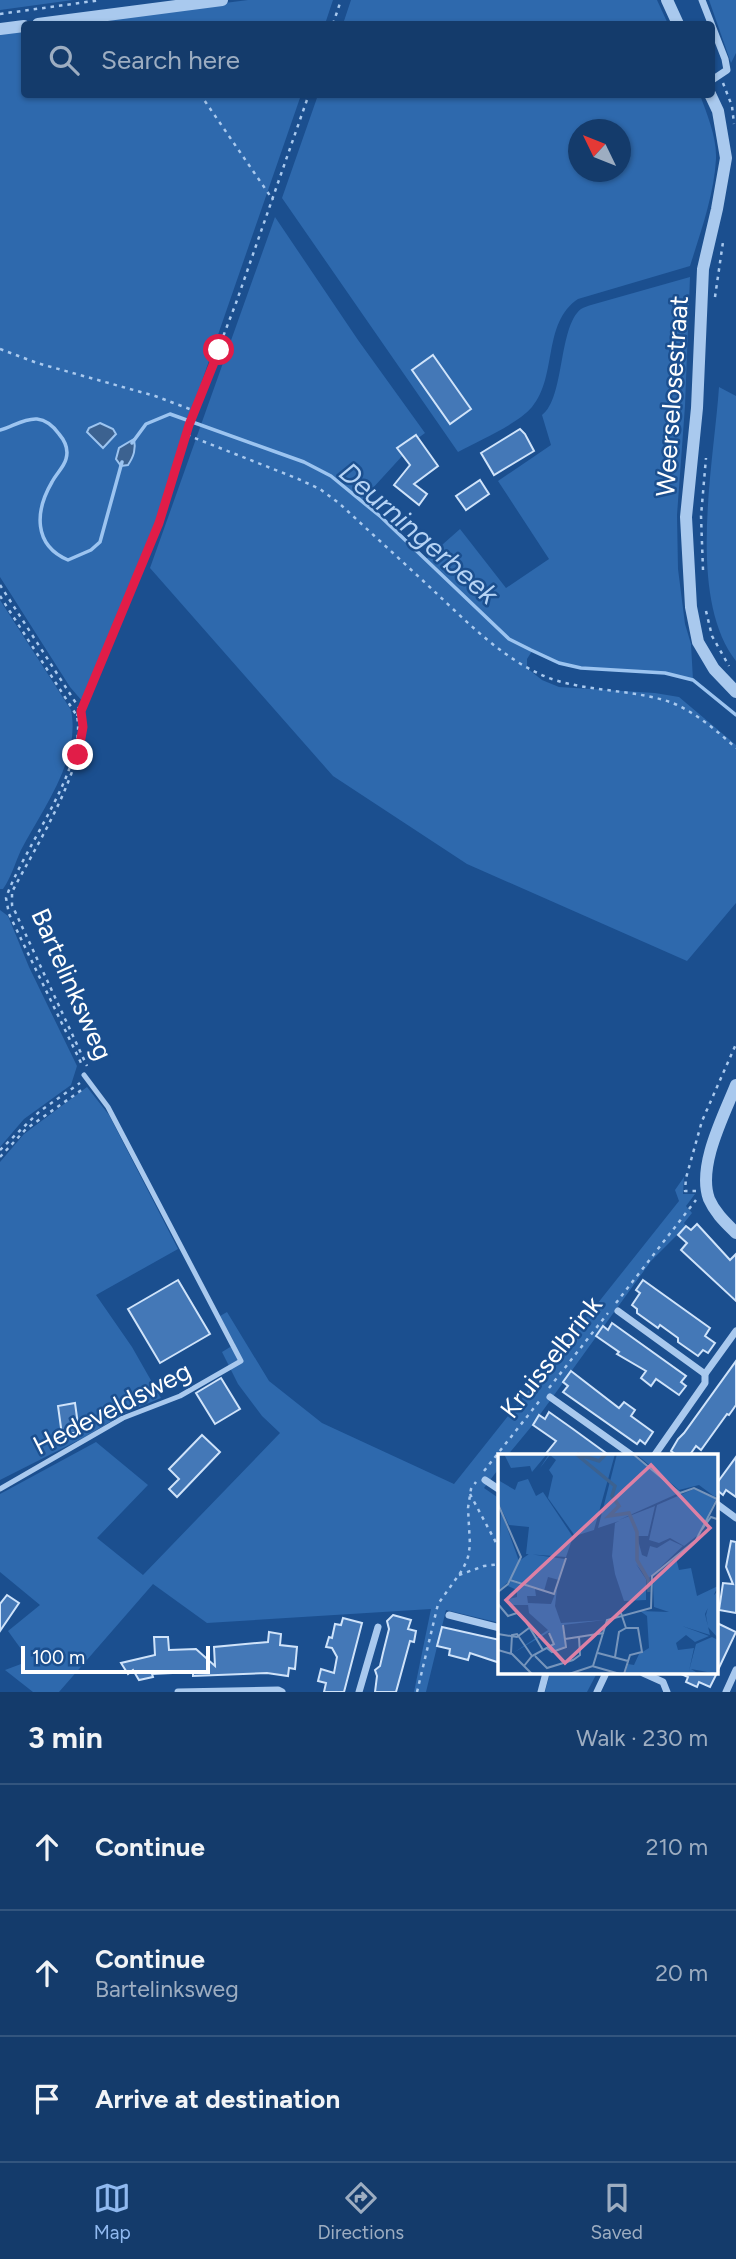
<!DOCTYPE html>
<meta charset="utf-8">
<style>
:root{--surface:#143b6b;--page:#214673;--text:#f1f3f6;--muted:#9dadc1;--line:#33557e;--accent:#90b9f0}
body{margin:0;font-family:Figtree,sans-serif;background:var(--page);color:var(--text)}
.compass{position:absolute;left:568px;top:119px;width:63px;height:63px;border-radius:50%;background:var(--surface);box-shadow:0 2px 5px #0004;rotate:313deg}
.scale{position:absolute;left:21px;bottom:18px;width:189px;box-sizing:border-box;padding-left:7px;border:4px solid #fff;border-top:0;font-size:19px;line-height:24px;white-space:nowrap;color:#fff;-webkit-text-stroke:5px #1b4f8f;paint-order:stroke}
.stop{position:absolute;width:21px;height:21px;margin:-16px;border:5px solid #e11d48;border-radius:50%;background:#fff}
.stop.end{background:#e11d48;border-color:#fff;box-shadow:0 2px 7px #0008}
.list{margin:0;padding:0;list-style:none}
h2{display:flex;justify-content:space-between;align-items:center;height:91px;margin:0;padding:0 28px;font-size:30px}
h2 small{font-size:23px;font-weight:400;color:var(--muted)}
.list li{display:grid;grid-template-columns:46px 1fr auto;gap:21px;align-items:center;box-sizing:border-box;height:126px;padding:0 28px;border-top:2px solid var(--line)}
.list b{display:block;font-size:26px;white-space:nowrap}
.list p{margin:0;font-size:23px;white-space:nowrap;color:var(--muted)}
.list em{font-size:23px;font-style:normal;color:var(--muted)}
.icon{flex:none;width:38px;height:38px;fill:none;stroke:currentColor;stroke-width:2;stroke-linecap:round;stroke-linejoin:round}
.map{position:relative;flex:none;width:736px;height:1692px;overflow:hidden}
.search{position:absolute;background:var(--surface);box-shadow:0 2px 5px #0004;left:21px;right:21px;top:21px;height:77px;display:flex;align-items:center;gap:18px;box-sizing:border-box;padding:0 24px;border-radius:7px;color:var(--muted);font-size:26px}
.sheet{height:469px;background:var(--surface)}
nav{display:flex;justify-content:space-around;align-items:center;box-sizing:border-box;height:98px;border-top:2px solid var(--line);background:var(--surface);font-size:19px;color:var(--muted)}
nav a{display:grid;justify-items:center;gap:4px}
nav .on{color:var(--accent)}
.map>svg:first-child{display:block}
.green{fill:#2e69ad;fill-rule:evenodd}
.water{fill:#3c6290;stroke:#9cc4f0;stroke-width:2}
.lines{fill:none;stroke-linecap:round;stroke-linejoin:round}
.stream{stroke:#9cc4f0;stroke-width:3.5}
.building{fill:#4478b7;stroke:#cfe3fa;stroke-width:2}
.path{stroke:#a9c9ee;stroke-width:2.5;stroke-dasharray:3.5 5;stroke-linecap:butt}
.service{stroke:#a9c9ee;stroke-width:5}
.minor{stroke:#a9c9ee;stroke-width:7}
.tertiary{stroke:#a9c9ee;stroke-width:12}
.route{stroke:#e11d48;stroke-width:9}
.labels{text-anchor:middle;stroke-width:5;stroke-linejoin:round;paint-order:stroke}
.street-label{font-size:26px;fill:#fff;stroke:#1b4f8f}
.water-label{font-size:28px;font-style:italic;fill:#b5d3f5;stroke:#1b4f8f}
.inset-river{fill:none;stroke:#3c6290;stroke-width:3.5}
.inset-road{fill:none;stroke:#7695bc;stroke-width:2}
.view{fill:#dd80a5;fill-opacity:0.15;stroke:#dd80a5;stroke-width:3.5}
.inset-edge{fill:none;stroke:#fff;stroke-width:3.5}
</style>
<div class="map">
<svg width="736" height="1692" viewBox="0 0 736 1692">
<rect width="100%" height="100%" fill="#1b4f8f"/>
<g class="green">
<path d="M 0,0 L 73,0 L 0,10 Z"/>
<path d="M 248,0 L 333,0 L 325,24 L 62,24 Z"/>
<path d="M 351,0 L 657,0 L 668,24 L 343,24 Z"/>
<path d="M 709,0 L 736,0 L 736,53 L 731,63 Z"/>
<path d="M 24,30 L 24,94 L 301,95 L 193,407 L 156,524 L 83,702 L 70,687 L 0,577 L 0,33 Z"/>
<path d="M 318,95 L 700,95 C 707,114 717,138 716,159 C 714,195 701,231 690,266 L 578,299 C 542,323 558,376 532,407 C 518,424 478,441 458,452 L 282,198 ZM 578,130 L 620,130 L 620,172 L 578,172 Z"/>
<path d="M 275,217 L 358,340 L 425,433 L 402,450 L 404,454 L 361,501 L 425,560 L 460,529 L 506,588 L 549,559 L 498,481 L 551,445 L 542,415 C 565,398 558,327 581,309 C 584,307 588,306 591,305 L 690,277 L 685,406 L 677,515 L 678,569 L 685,624 L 691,644 L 693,680 L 665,673 L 581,668 L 559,663 L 532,651 L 527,659 L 527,668 L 542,680 L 559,687 L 655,693 L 679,697 L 736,745 L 736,903 L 687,961 L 467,864 L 333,776 L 150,568 Z"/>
<path d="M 719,387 L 736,396 L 736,661 C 686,597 714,463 719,387 Z"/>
<path d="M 0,600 L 71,710 C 81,759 43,808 21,850 C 15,863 11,878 3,889 L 0,889 Z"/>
<path d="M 0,910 L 8,916 L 29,967 L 77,1066 L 71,1085 L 24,1119 L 0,1147 Z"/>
<path d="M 87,1087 L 109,1115 L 178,1249 L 96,1295 L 132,1347 L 161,1398 L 125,1413 L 83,1438 L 0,1480 L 0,1162 L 24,1134 Z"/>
<path d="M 684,1177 L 683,1194 L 695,1194 L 686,1206 L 692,1213 L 684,1223 L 686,1226 L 651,1261 L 531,1427 L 507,1456 L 500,1456 L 500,1467 L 484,1488 L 500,1499 L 500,1623 L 446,1610 L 426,1692 L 414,1692 L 431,1609 L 207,1623 L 153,1584 L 59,1692 L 33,1692 L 5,1670 L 21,1664 L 21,1649 L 8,1631 L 40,1605 L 0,1572 L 0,1494 L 96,1442 L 148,1485 L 97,1538 L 143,1575 L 280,1433 L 262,1416 L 238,1384 L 222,1352 L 235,1344 L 220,1316 L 227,1312 L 269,1381 L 322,1423 L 454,1484 L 679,1201 L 675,1190 Z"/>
<path d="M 550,1673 L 597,1673 L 587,1692 L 545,1692 Z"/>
</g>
<g class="water">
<path d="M 100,423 L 113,429 L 116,434 L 103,448 L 87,432 L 89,428 Z"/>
<path d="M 134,439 C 136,449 134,456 128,465 L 121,466 L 116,459 L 119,448 Z"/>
</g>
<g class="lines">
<g class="stream">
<path d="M 0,430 C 12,427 24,418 37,419 C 46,420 54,427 59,434 C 65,441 69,449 66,459 C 64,467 56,474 52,482 C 35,511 33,545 68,560 L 91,550 L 100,542 L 122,462"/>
<path d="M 132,443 L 146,424 L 170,414 L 304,462 L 331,476 L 381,517 L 509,639 L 531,650 L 559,663 L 581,668 L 665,673 L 693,680 L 736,715"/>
</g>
</g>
<g class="building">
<path d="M 433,355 L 471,409 L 450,424 L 412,370 Z"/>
<path d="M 520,429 L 525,434 L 534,451 L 494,475 L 481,453 Z"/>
<path d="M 416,435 L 438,466 L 414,484 L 427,494 L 419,505 L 394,485 L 410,465 L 397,448 Z"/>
<path d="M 480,480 L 489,494 L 466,510 L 456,496 Z"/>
<path d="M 697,1224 L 730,1260 L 736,1254 L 736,1301 L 681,1250 L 687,1243 L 678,1235 L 686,1226 L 691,1230 Z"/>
<path d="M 178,1280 L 210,1334 L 160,1363 L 128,1309 Z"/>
<path d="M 643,1280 L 710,1328 L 705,1336 L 715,1343 L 708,1353 L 703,1350 L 698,1356 L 678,1342 L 678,1338 L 660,1325 L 658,1328 L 637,1313 L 637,1309 L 632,1305 L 640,1293 L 636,1290 Z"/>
<path d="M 612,1323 L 686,1376 L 681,1382 L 686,1386 L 679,1395 L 656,1379 L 651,1386 L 641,1378 L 646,1371 L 617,1354 L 619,1352 L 596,1336 L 603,1326 L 608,1330 Z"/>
<path d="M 736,1361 L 736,1405 L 729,1415 L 727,1414 L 701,1450 L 696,1446 L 689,1456 L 678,1456 L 671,1451 L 678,1439 L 684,1433 Z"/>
<path d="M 571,1371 L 619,1408 L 624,1402 L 635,1410 L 631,1416 L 653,1432 L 645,1444 L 640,1440 L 637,1444 L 563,1392 L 568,1386 L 563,1382 Z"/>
<path d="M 221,1378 L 240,1409 L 215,1424 L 196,1393 Z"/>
<path d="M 75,1403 L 79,1432 L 62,1435 L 58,1406 Z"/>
<path d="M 549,1412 L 573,1429 L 610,1456 L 544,1456 L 556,1441 L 533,1425 L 539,1415 L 545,1419 Z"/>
<path d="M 202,1435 L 220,1452 L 177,1497 L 169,1489 L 179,1479 L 169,1469 Z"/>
<path d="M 736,1457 L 736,1497 L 726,1490 L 723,1495 L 717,1490 L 717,1483 Z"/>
<path d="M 731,1541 L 736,1542 L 736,1613 L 719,1610 L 723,1583 L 733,1584 L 726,1567 Z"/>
<path d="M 7,1595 L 19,1603 L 0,1631 L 0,1604 Z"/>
<path d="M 393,1615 L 411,1620 L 408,1629 L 416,1631 L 414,1642 L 410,1641 L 396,1692 L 375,1692 L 377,1676 L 375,1670 L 380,1666 L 383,1653 L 389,1629 L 387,1621 Z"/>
<path d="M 343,1618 L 362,1623 L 344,1692 L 324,1692 L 326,1683 L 318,1681 L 321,1669 L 334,1673 L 337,1657 L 332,1648 L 326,1647 L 329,1637 L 332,1638 L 335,1624 L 341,1625 Z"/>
<path d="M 717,1623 L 736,1632 L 717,1672 Z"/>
<path d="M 442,1627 L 500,1640 L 500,1663 L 470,1653 L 468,1660 L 449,1655 L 450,1649 L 437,1646 Z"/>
<path d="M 269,1632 L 281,1634 L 280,1645 L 297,1647 L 295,1669 L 289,1668 L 288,1676 L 267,1673 L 193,1676 L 193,1672 L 152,1674 L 153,1677 L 139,1680 L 133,1670 L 128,1674 L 121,1663 L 155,1655 L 154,1637 L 168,1637 L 169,1650 L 196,1649 L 215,1666 L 214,1647 L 268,1642 Z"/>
<path d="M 679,1673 L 717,1673 L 710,1687 L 699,1682 L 697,1687 L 686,1682 L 688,1677 Z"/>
</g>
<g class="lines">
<g class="path">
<path d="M 0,14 L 101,0"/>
<path d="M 333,24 L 341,0"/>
<path d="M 723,83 L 732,106 L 734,124"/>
<path d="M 200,94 L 273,200"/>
<path d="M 715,297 L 723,242"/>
<path d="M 0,349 L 37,363 L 155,396 L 195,411"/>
<path d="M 187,435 L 296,478 L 320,489 L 340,504 C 371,533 403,562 434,591 C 468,623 505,661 549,678 C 588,692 631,689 670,702 C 694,711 717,731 736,748"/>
<path d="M 703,570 L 701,516 L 706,458"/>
<path d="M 0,585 L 81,711 L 82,717 C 85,770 37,844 12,892 L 12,905 L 87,1066"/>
<path d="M 0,596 L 77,716 C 87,768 23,848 6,898 L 9,914 L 83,1067"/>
<path d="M 706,611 L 712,636 L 729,666"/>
<path d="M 77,716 L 132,591 L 159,523 L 189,425 L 236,303 L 309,94"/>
<path d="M 0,1150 L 40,1111 L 80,1083"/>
<path d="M 0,1157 L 26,1129 L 83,1089"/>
<path d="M 696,1191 L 685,1191 L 686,1178 L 702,1121 L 736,1044"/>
<path d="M 616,1303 L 696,1200"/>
<path d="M 549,1388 L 608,1313"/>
<path d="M 484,1471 L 541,1399"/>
<path d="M 470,1494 L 500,1550"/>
<path d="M 459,1575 L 484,1566 L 500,1564"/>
<path d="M 417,1692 L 438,1604 L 463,1569 L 468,1557 L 470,1545 L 468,1508 L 471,1489 L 476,1482"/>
</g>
<path class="service" d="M 0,1489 L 123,1418 L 180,1396 L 241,1361 L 108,1107 L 84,1075"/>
<g class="minor">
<path d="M 702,0 L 725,59 L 727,70 L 712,80"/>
<path d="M 618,1311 L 705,1374"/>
<path d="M 550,1397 L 633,1456"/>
<path d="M 654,1456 L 705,1383 L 705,1374 L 736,1331"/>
<path d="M 485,1480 L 500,1490"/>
<path d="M 717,1504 L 736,1518"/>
<path d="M 449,1615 L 500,1628"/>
<path d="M 643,1673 L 663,1682 L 667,1692"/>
<path d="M 178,1692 L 278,1690 L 282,1692"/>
<path d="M 359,1692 L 378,1627"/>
<path d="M 541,1692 L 546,1673"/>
<path d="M 597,1692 L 606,1673"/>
<path d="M 726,1692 L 736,1670"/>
</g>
<g class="tertiary">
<path d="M 667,0 L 678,24"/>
<path d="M 38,24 L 222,0"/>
<path d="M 0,29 L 24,26"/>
<path d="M 710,94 L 718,111 L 726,158 L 717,209 L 703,269 L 697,408 L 686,517 L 691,607 L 698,642 L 714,669 L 736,692"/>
<path d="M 736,1085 C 724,1115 697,1166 709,1199 C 715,1213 726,1223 736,1233"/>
</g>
</g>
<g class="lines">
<path class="route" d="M 78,755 L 83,727 L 81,711 L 159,523 L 189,425 L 219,350"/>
</g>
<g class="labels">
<g class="street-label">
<text transform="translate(672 396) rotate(-86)" y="9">Weerselosestraat</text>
<text transform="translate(72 984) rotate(66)" y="9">Bartelinksweg</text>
<text transform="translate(551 1357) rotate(-52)" y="9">Kruisselbrink</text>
<text transform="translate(112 1408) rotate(-27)" y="9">Hedeveldsweg</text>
</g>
<g class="water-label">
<text transform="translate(419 533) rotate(41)" y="10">Deurningerbeek</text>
</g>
</g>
<g transform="translate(498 1454)">
<rect width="220" height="220" fill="#1b4f8f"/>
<path d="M 6,0 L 49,0 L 34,18 L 32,12 L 13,14 ZM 51,0 L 117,0 L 96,76 L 77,82 L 50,44 L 55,22 L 51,16 L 58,6 L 52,1 L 42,14 ZM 119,0 L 134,0 L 181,39 L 121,66 L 157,52 L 150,82 L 139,82 L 144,101 L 149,103 L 152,92 L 159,94 L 172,86 L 185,92 L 150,125 L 138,110 L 148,125 L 148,146 L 126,147 L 117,120 L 114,102 L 117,69 L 121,67 L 100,74 ZM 138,0 L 220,0 L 220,40 L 217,43 L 201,31 L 181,36 ZM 30,25 L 38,42 L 45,38 L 75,83 L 68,103 L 28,100 L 31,73 L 11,71 L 0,48 L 0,26 L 17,36 L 20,28 ZM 196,35 L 218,45 L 200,81 L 186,92 L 172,84 L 161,89 L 151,86 L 159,51 ZM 3,57 L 21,107 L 31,100 L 67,105 L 61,126 L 50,123 L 46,137 L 13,125 L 0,137 ZM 178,104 L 181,116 L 193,114 L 199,142 L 220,132 L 207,160 L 212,181 L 184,172 L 211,182 L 197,188 L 188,181 L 178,189 L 180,196 L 196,194 L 191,217 L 198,190 L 214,183 L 220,186 L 220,220 L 193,215 L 201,220 L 127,220 L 130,210 L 136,211 L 141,200 L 151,194 L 149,162 L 142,157 L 171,158 L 156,153 L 155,130 L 159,120 ZM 13,127 L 37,135 L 38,142 L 29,142 L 30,149 L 53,150 L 59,135 L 57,152 L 63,169 L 107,166 L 65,171 L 68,192 L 54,197 L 50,194 L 57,190 L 51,178 L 15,199 L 50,176 L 31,159 L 30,151 L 11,151 L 11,145 L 19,143 L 19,136 L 10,132 ZM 220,137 L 220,184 L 210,173 L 208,161 L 212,145 Z" fill="#2e69ad"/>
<path class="inset-river" d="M 78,0 L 117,32 L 114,42 L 121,52 L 111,62 L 131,59 L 139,78 L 139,106 L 150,125 L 151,138M 79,0 L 101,7 L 108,0"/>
<path class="inset-road" d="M 135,0 L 182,39 L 196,34 L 219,45M 0,50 L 23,103 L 10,130 L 0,138M 202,78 L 213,63 L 219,65M 12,126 L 56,140 L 68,104M 0,150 L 10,162 L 19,159 L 27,166 L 45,196M 123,159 L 128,174 L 140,174 L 144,198 L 132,201 L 126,220M 0,180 L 19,183 L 31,174M 67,185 L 106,179M 49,194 L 54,198 L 68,193 L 65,171M 0,196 L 14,200 L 34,220M 13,199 L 14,181 L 19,180 L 34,202M 100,199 L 130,207M 37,202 L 49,214 L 75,206 L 82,201 L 81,183M 117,203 L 121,178 L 128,174M 26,212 L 34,202 L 56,190 L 51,179M 94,212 L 122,220M 71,220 L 95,212 L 109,166 L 153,154 L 154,122 L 198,86 L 221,42"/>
<path class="view" d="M 153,11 L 212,74 L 67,209 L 8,146 Z"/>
<rect width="220" height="220" class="inset-edge"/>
</g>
</svg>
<svg class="compass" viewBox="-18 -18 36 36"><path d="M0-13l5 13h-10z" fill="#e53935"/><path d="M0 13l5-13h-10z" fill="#9dadc1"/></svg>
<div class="scale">100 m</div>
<div class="stop" style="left:219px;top:350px"></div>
<div class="stop end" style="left:78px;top:755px"></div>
<div class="search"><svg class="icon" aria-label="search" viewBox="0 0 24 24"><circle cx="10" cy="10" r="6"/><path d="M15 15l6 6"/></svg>Search here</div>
</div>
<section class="sheet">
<h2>3 min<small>Walk · 230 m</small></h2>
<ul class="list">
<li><svg class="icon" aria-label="ahead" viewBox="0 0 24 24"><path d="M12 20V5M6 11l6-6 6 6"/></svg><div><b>Continue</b></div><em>210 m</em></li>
<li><svg class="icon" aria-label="ahead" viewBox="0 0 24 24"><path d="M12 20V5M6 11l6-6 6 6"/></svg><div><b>Continue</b><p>Bartelinksweg</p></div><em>20 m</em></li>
<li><svg class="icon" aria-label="arrive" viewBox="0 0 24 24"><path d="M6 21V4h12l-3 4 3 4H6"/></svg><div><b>Arrive at destination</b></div></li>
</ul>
</section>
<nav>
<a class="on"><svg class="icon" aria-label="map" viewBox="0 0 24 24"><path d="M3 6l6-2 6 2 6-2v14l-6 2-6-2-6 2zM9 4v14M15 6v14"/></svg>Map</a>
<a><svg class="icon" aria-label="directions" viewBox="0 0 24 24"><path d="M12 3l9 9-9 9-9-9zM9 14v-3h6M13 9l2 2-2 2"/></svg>Directions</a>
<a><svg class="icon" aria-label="saved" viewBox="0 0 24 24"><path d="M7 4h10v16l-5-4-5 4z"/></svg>Saved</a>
</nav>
